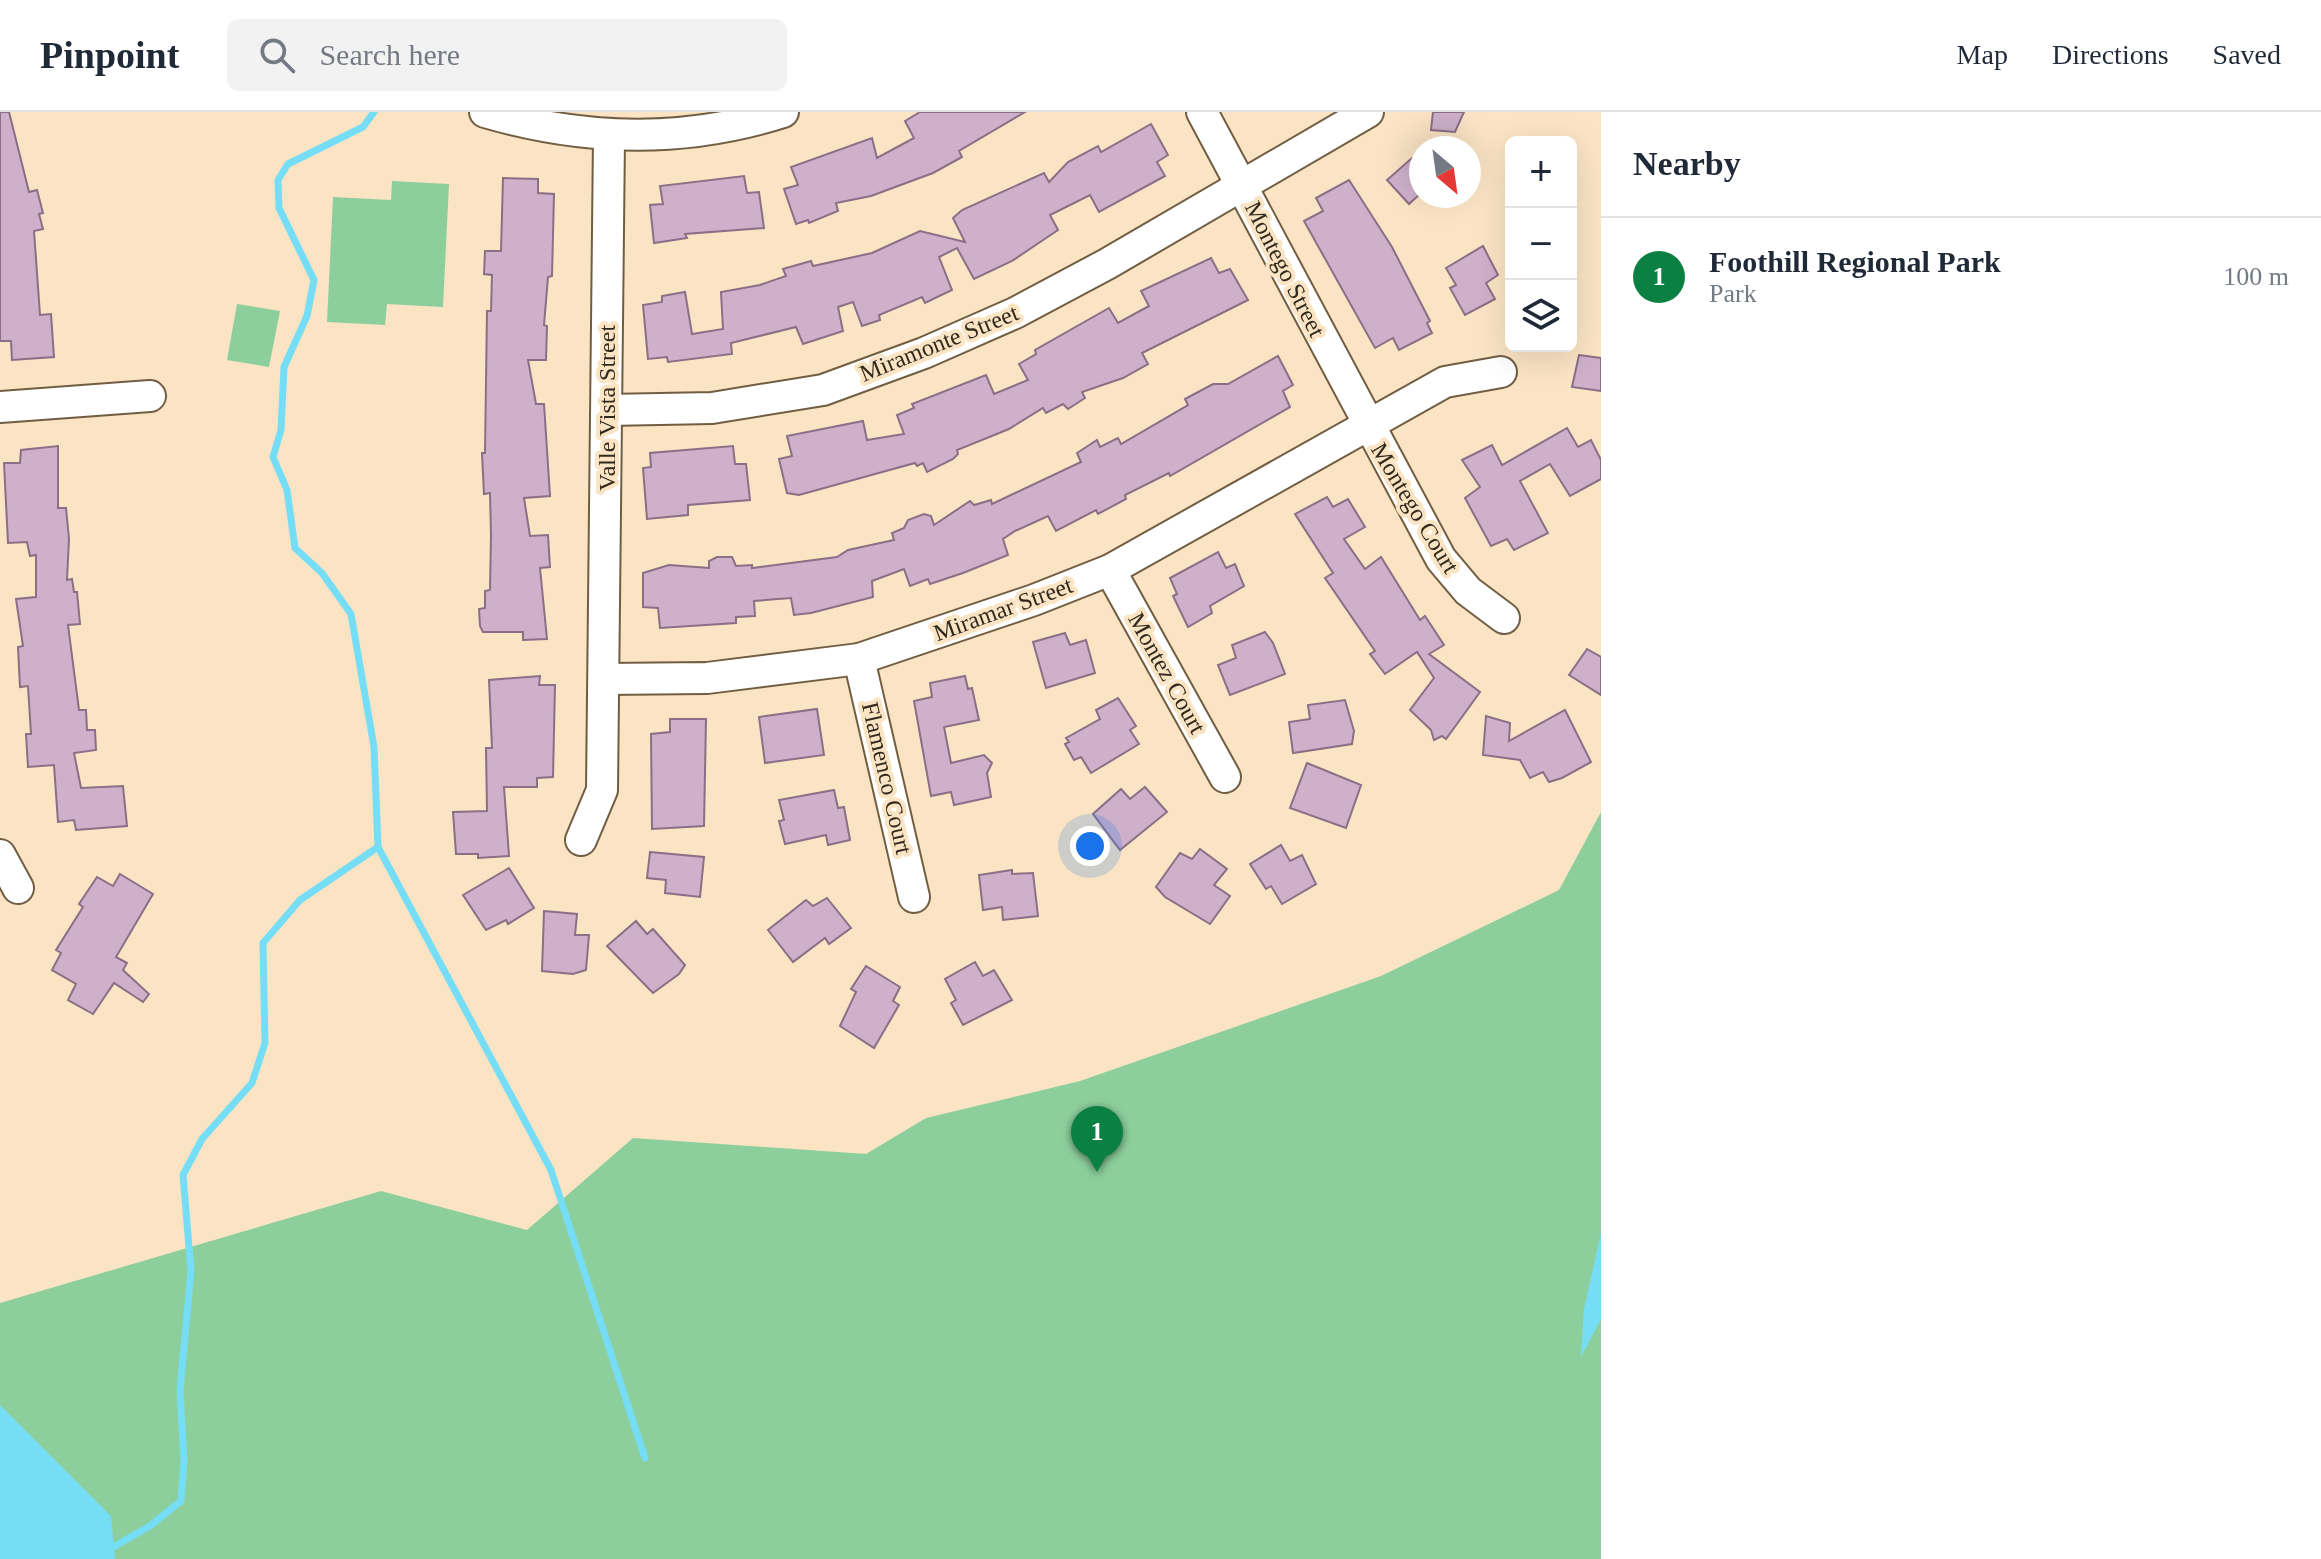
<!DOCTYPE html>
<meta charset="utf-8">
<style>
:root{--surface:#fff;--page:#f2f2f3;--text:#1f2937;--muted:#747a83;--line:#e0e1e3;--accent:#0b8043}
body{margin:0;font-family:"Times New Roman",serif;background:var(--page);color:var(--text)}
.controls{position:absolute;right:24px;top:24px;display:grid;overflow:hidden;border-radius:12px;box-shadow:0 8px 32px #0002}
.controls button{width:72px;height:72px;display:grid;place-items:center;padding:0;border:0;border-bottom:2px solid var(--line);background:var(--surface);color:var(--text);font:40px sans-serif}
.compass{position:absolute;left:1409px;top:24px;width:72px;height:72px;border-radius:50%;background:var(--surface);box-shadow:0 8px 32px #0002;rotate:151deg}
.you{position:absolute;left:1090px;top:734px;width:28px;height:28px;margin:-20px;border:6px solid #fff;border-radius:50%;background:#1a73e8;box-shadow:0 0 0 12px #1a73e833}
.badge{display:grid;place-items:center;width:52px;height:52px;border-radius:50%;background:var(--accent);color:#fff;font-size:26px;font-weight:700}
.pin{position:absolute;translate:-50% -66px;filter:drop-shadow(0 2px 4px #0008)}
.pin::after{content:'';position:absolute;top:42px;width:28px;height:24px;background:inherit;clip-path:polygon(0 0,100% 0,50% 100%)}
.list{margin:0;padding:0;list-style:none}
h2{display:flex;justify-content:space-between;align-items:center;height:104px;margin:0;padding:0 32px;font-size:34px}
h2 small{font-size:26px;font-weight:400;color:var(--muted)}
.list li{display:grid;grid-template-columns:52px 1fr auto;gap:24px;align-items:center;box-sizing:border-box;height:120px;padding:0 32px;border-top:2px solid var(--line)}
.list b{display:block;font-size:30px;white-space:nowrap}
.list p{margin:0;font-size:26px;white-space:nowrap;color:var(--muted)}
.list em{font-size:26px;font-style:normal;color:var(--muted)}
.icon{flex:none;width:44px;height:44px;fill:none;stroke:currentColor;stroke-width:2;stroke-linecap:round;stroke-linejoin:round}
.map{position:relative;flex:none;width:1601px;height:1447px;overflow:hidden}
header{display:flex;align-items:center;gap:48px;box-sizing:border-box;height:112px;padding:0 40px;background:var(--surface);border-bottom:2px solid var(--line)}
header strong{font-size:38px}
nav{display:flex;gap:44px;margin-inline-start:auto;font-size:28px}
.search{width:560px;height:72px;background:var(--page);display:flex;align-items:center;gap:20px;box-sizing:border-box;padding:0 28px;border-radius:12px;color:var(--muted);font-size:30px}
main{display:flex}
aside{flex:1;background:var(--surface)}
.map>svg:first-child{display:block}
.green{fill:#8dcf9c}
.water{fill:#76ddf7}
.lines{fill:none;stroke-linecap:round;stroke-linejoin:round}
.stream{stroke:#76ddf7;stroke-width:7}
.building{fill:#ceb0ca;stroke:#8a6f86;stroke-width:2}
.minor-casing{stroke:#715e42;stroke-width:34}
.minor{stroke:#fff;stroke-width:30}
.labels{text-anchor:middle;stroke-width:8;stroke-linejoin:round;paint-order:stroke}
.street-label{font-size:24px;fill:#31291c;stroke:#fae4c4}
</style>
<header>
<strong>Pinpoint</strong>
<div class="search"><svg class="icon" aria-label="search" viewBox="0 0 24 24"><circle cx="10" cy="10" r="6"/><path d="M15 15l6 6"/></svg>Search here</div>
<nav><a>Map</a><a>Directions</a><a>Saved</a></nav>
</header>
<main>
<div class="map">
<svg width="1601" height="1447" viewBox="0 0 1601 1447">
<rect width="100%" height="100%" fill="#fae4c4"/>
<g class="green">
<path d="M 392,69 L 449,72 L 443,195 L 387,192 L 385,213 L 327,210 L 333,85 L 391,88 Z"/>
<path d="M 237,192 L 280,199 L 269,255 L 227,248 Z"/>
<path d="M 1601,700 L 1601,1447 L 0,1447 L 0,1191 L 381,1079 L 527,1118 L 633,1026 L 866,1042 L 926,1006 L 1080,969 L 1381,864 L 1559,778 Z"/>
</g>
<g class="water">
<path d="M 1601,1121 L 1601,1207 L 1581,1245 L 1584,1197 Z"/>
<path d="M 0,1293 L 111,1404 L 115,1447 L 0,1447 Z"/>
</g>
<g class="lines">
<g class="stream">
<path d="M 374,0 L 363,15 L 288,52 L 278,68 L 279,96 L 314,168 L 307,204 L 284,255 L 281,318 L 273,345 L 287,378 L 295,436 L 322,461 L 351,502 L 374,635 L 378,735 L 551,1058 L 645,1346"/>
<path d="M 115,1434 L 150,1414 L 181,1389 L 184,1349 L 180,1278 L 191,1159 L 183,1063 L 202,1027 L 252,971 L 265,931 L 263,831 L 300,788 L 378,735"/>
</g>
</g>
<g class="building">
<path d="M 0,0 L 9,0 L 29,80 L 37,78 L 43,101 L 39,102 L 43,117 L 34,119 L 40,203 L 51,202 L 54,245 L 12,248 L 11,229 L 0,229 Z"/>
<path d="M 920,0 L 1025,0 L 959,39 L 962,45 L 933,61 L 871,84 L 836,91 L 838,99 L 809,111 L 808,108 L 796,112 L 784,77 L 798,73 L 791,55 L 872,26 L 877,46 L 914,26 L 905,9 Z"/>
<path d="M 1433,0 L 1464,0 L 1455,20 L 1431,18 Z"/>
<path d="M 1151,12 L 1168,43 L 1157,50 L 1165,64 L 1099,100 L 1090,83 L 1050,103 L 1058,118 L 1012,149 L 974,167 L 957,136 L 939,145 L 952,178 L 925,191 L 922,185 L 879,203 L 880,208 L 862,214 L 853,190 L 838,195 L 843,219 L 803,232 L 796,215 L 731,231 L 732,242 L 668,250 L 667,245 L 648,247 L 643,193 L 662,190 L 662,184 L 685,180 L 692,222 L 723,217 L 721,180 L 760,173 L 786,164 L 783,157 L 811,149 L 813,154 L 872,141 L 920,119 L 965,130 L 953,106 L 962,98 L 1044,61 L 1049,70 L 1068,50 L 1098,34 L 1101,40 Z"/>
<path d="M 1412,46 L 1421,54 L 1421,81 L 1409,92 L 1387,68 Z"/>
<path d="M 744,64 L 747,81 L 759,80 L 764,116 L 685,122 L 687,126 L 654,131 L 650,93 L 663,92 L 660,74 Z"/>
<path d="M 503,66 L 538,67 L 538,81 L 554,82 L 552,164 L 548,165 L 544,213 L 547,214 L 546,248 L 528,248 L 536,292 L 544,292 L 550,384 L 524,386 L 530,424 L 548,423 L 550,455 L 540,456 L 547,527 L 523,528 L 523,520 L 483,520 L 480,514 L 479,497 L 485,496 L 485,479 L 490,478 L 491,423 L 490,381 L 484,382 L 482,341 L 485,341 L 487,199 L 491,199 L 492,163 L 484,162 L 485,139 L 501,139 Z"/>
<path d="M 1349,68 L 1392,135 L 1430,209 L 1427,211 L 1432,221 L 1399,238 L 1393,226 L 1375,236 L 1304,109 L 1323,99 L 1316,86 Z"/>
<path d="M 1483,134 L 1498,163 L 1486,171 L 1495,187 L 1465,203 L 1450,176 L 1456,173 L 1446,156 Z"/>
<path d="M 1211,146 L 1219,161 L 1230,157 L 1248,188 L 1142,241 L 1148,252 L 1123,266 L 1082,280 L 1085,286 L 1068,297 L 1063,292 L 1046,301 L 1043,296 L 1009,317 L 957,338 L 958,342 L 953,347 L 927,360 L 923,351 L 917,354 L 915,351 L 799,383 L 787,381 L 779,347 L 792,344 L 787,324 L 863,309 L 867,328 L 904,322 L 897,303 L 914,296 L 912,292 L 986,263 L 994,282 L 1028,268 L 1019,252 L 1036,242 L 1035,238 L 1109,196 L 1118,211 L 1149,194 L 1141,179 Z"/>
<path d="M 1579,243 L 1601,246 L 1601,279 L 1572,275 Z"/>
<path d="M 1278,244 L 1293,273 L 1283,279 L 1290,295 L 1170,364 L 1169,361 L 1125,383 L 1126,387 L 1098,402 L 1096,398 L 1056,419 L 1048,404 L 1015,419 L 1003,427 L 1008,443 L 963,461 L 930,472 L 928,467 L 910,474 L 904,457 L 872,469 L 873,485 L 811,501 L 794,503 L 791,486 L 754,489 L 755,504 L 736,505 L 736,511 L 660,516 L 658,496 L 643,495 L 643,461 L 669,453 L 709,456 L 709,449 L 717,445 L 732,445 L 736,454 L 752,453 L 752,456 L 837,445 L 848,438 L 894,428 L 892,421 L 904,416 L 908,408 L 924,402 L 931,404 L 934,413 L 970,389 L 974,393 L 991,388 L 992,392 L 1081,350 L 1077,341 L 1097,328 L 1100,335 L 1118,326 L 1121,332 L 1188,293 L 1185,287 L 1213,272 L 1228,272 Z"/>
<path d="M 1567,316 L 1578,335 L 1591,328 L 1601,348 L 1601,367 L 1570,384 L 1550,352 L 1520,369 L 1548,421 L 1514,438 L 1507,427 L 1491,434 L 1465,386 L 1480,375 L 1462,348 L 1492,333 L 1502,353 Z"/>
<path d="M 58,334 L 58,396 L 66,396 L 69,427 L 67,468 L 72,467 L 74,480 L 77,480 L 80,512 L 68,513 L 79,598 L 86,598 L 87,618 L 95,618 L 96,638 L 74,641 L 81,676 L 123,674 L 127,714 L 76,718 L 74,708 L 58,710 L 54,653 L 28,655 L 26,622 L 31,622 L 28,574 L 20,575 L 18,535 L 23,534 L 16,487 L 36,485 L 36,443 L 30,444 L 27,430 L 8,431 L 4,351 L 20,351 L 21,338 Z"/>
<path d="M 733,334 L 735,352 L 746,352 L 750,388 L 688,393 L 688,403 L 647,407 L 643,356 L 651,355 L 650,341 Z"/>
<path d="M 1327,385 L 1333,395 L 1348,387 L 1365,415 L 1344,427 L 1365,457 L 1381,445 L 1420,508 L 1425,504 L 1444,533 L 1429,542 L 1480,580 L 1446,627 L 1442,624 L 1434,628 L 1431,618 L 1410,598 L 1434,566 L 1417,540 L 1385,562 L 1370,542 L 1375,539 L 1325,466 L 1333,461 L 1295,402 Z"/>
<path d="M 1218,440 L 1226,456 L 1235,452 L 1244,474 L 1210,494 L 1212,501 L 1188,515 L 1173,484 L 1177,482 L 1170,466 Z"/>
<path d="M 1265,520 L 1273,531 L 1285,562 L 1230,583 L 1218,553 L 1236,546 L 1232,533 Z"/>
<path d="M 1065,521 L 1070,533 L 1086,528 L 1095,561 L 1046,576 L 1033,530 Z"/>
<path d="M 1587,537 L 1601,545 L 1601,583 L 1569,563 Z"/>
<path d="M 540,564 L 539,573 L 555,573 L 553,665 L 537,666 L 537,675 L 504,675 L 509,744 L 478,746 L 478,742 L 456,742 L 453,700 L 487,699 L 486,636 L 492,636 L 489,568 Z"/>
<path d="M 965,564 L 968,577 L 972,576 L 979,608 L 944,615 L 951,651 L 984,643 L 992,651 L 987,661 L 991,685 L 954,693 L 951,680 L 931,684 L 914,589 L 932,585 L 930,571 Z"/>
<path d="M 1118,586 L 1136,614 L 1130,618 L 1139,632 L 1091,661 L 1081,645 L 1074,648 L 1065,632 L 1069,630 L 1066,626 L 1100,607 L 1096,598 Z"/>
<path d="M 1345,588 L 1354,619 L 1352,632 L 1293,641 L 1289,610 L 1310,607 L 1308,593 Z"/>
<path d="M 817,597 L 824,643 L 765,651 L 759,605 Z"/>
<path d="M 1565,598 L 1591,650 L 1562,666 L 1549,670 L 1543,660 L 1530,666 L 1520,648 L 1483,643 L 1486,604 L 1510,611 L 1509,629 Z"/>
<path d="M 670,607 L 706,607 L 704,714 L 652,717 L 651,622 L 670,620 Z"/>
<path d="M 1307,651 L 1361,673 L 1346,716 L 1290,696 Z"/>
<path d="M 1145,675 L 1167,700 L 1120,738 L 1093,702 L 1121,677 L 1130,687 Z"/>
<path d="M 834,678 L 838,696 L 844,695 L 850,728 L 828,733 L 826,723 L 785,732 L 779,709 L 784,708 L 779,688 Z"/>
<path d="M 1281,733 L 1290,749 L 1302,743 L 1316,772 L 1282,792 L 1271,774 L 1266,777 L 1250,752 Z"/>
<path d="M 1200,737 L 1227,757 L 1214,773 L 1230,784 L 1210,812 L 1165,785 L 1156,775 L 1180,741 L 1192,747 Z"/>
<path d="M 650,740 L 704,745 L 700,785 L 665,781 L 666,768 L 647,766 Z"/>
<path d="M 509,756 L 534,796 L 508,812 L 506,808 L 486,818 L 463,783 Z"/>
<path d="M 1012,758 L 1012,762 L 1033,761 L 1038,804 L 1003,808 L 1002,795 L 983,798 L 979,763 Z"/>
<path d="M 120,762 L 153,782 L 116,845 L 127,851 L 123,858 L 149,882 L 143,890 L 114,871 L 93,902 L 68,888 L 76,872 L 52,858 L 61,841 L 56,838 L 83,795 L 79,792 L 97,765 L 113,774 Z"/>
<path d="M 827,786 L 851,816 L 829,832 L 825,826 L 793,850 L 768,818 L 806,788 L 813,794 Z"/>
<path d="M 544,799 L 577,802 L 575,823 L 589,823 L 586,858 L 573,862 L 542,859 Z"/>
<path d="M 636,809 L 647,822 L 653,817 L 685,853 L 679,862 L 653,881 L 607,834 Z"/>
<path d="M 975,850 L 983,864 L 994,858 L 1012,888 L 963,913 L 951,891 L 956,888 L 945,867 Z"/>
<path d="M 866,854 L 900,875 L 893,889 L 899,893 L 874,936 L 840,914 L 856,880 L 851,877 Z"/>
</g>
<g class="lines">
<defs>
<g id="minor">
<path d="M 485,0 C 585,29 683,32 783,0"/>
<path d="M 1202,0 L 1441,447 L 1468,479 L 1504,506"/>
<path d="M 0,295 L 150,284"/>
<path d="M 607,298 L 712,296 L 823,278 L 924,241 L 1015,201 L 1107,152 L 1368,0"/>
<path d="M 1110,458 L 1225,665"/>
<path d="M 859,547 L 914,785"/>
<path d="M 604,567 L 707,566 L 859,547 L 1034,488 L 1110,458 L 1445,270 L 1501,260"/>
<path d="M 581,728 L 602,678 L 609,25"/>
<path d="M 0,743 L 18,776"/>
</g>
</defs>
<use href="#minor" class="minor-casing"/>
<use href="#minor" class="minor"/>
</g>
<g class="labels">
<g class="street-label">
<text transform="translate(1285 157) rotate(63)" y="8">Montego Street</text>
<text transform="translate(939 231) rotate(-22)" y="8">Miramonte Street</text>
<text transform="translate(607 296) rotate(-90)" y="8">Valle Vista Street</text>
<text transform="translate(1415 396) rotate(59)" y="8">Montego Court</text>
<text transform="translate(1003 497) rotate(-20)" y="8">Miramar Street</text>
<text transform="translate(1167 561) rotate(61)" y="8">Montez Court</text>
<text transform="translate(887 666) rotate(77)" y="8">Flamenco Court</text>
</g>
</g>
</svg>
<div class="controls">
<button>+</button>
<button>−</button>
<button><svg class="icon" aria-label="layers" viewBox="0 0 24 24"><path d="M12 4l9 5-9 5-9-5zM3 14l9 5 9-5"/></svg></button>
</div>
<svg class="compass" viewBox="-18 -18 36 36"><path d="M0-13l5 13h-10z" fill="#e53935"/><path d="M0 13l5-13h-10z" fill="#747a83"/></svg>
<div class="you"></div>
<div class="pin badge" style="left:1097px;top:1060px">1</div>
</div>
<aside>
<h2>Nearby<small></small></h2>
<ul class="list">
<li><span class="badge">1</span><div><b>Foothill Regional Park</b><p>Park</p></div><em>100 m</em></li>
</ul>
</aside>
</main>
